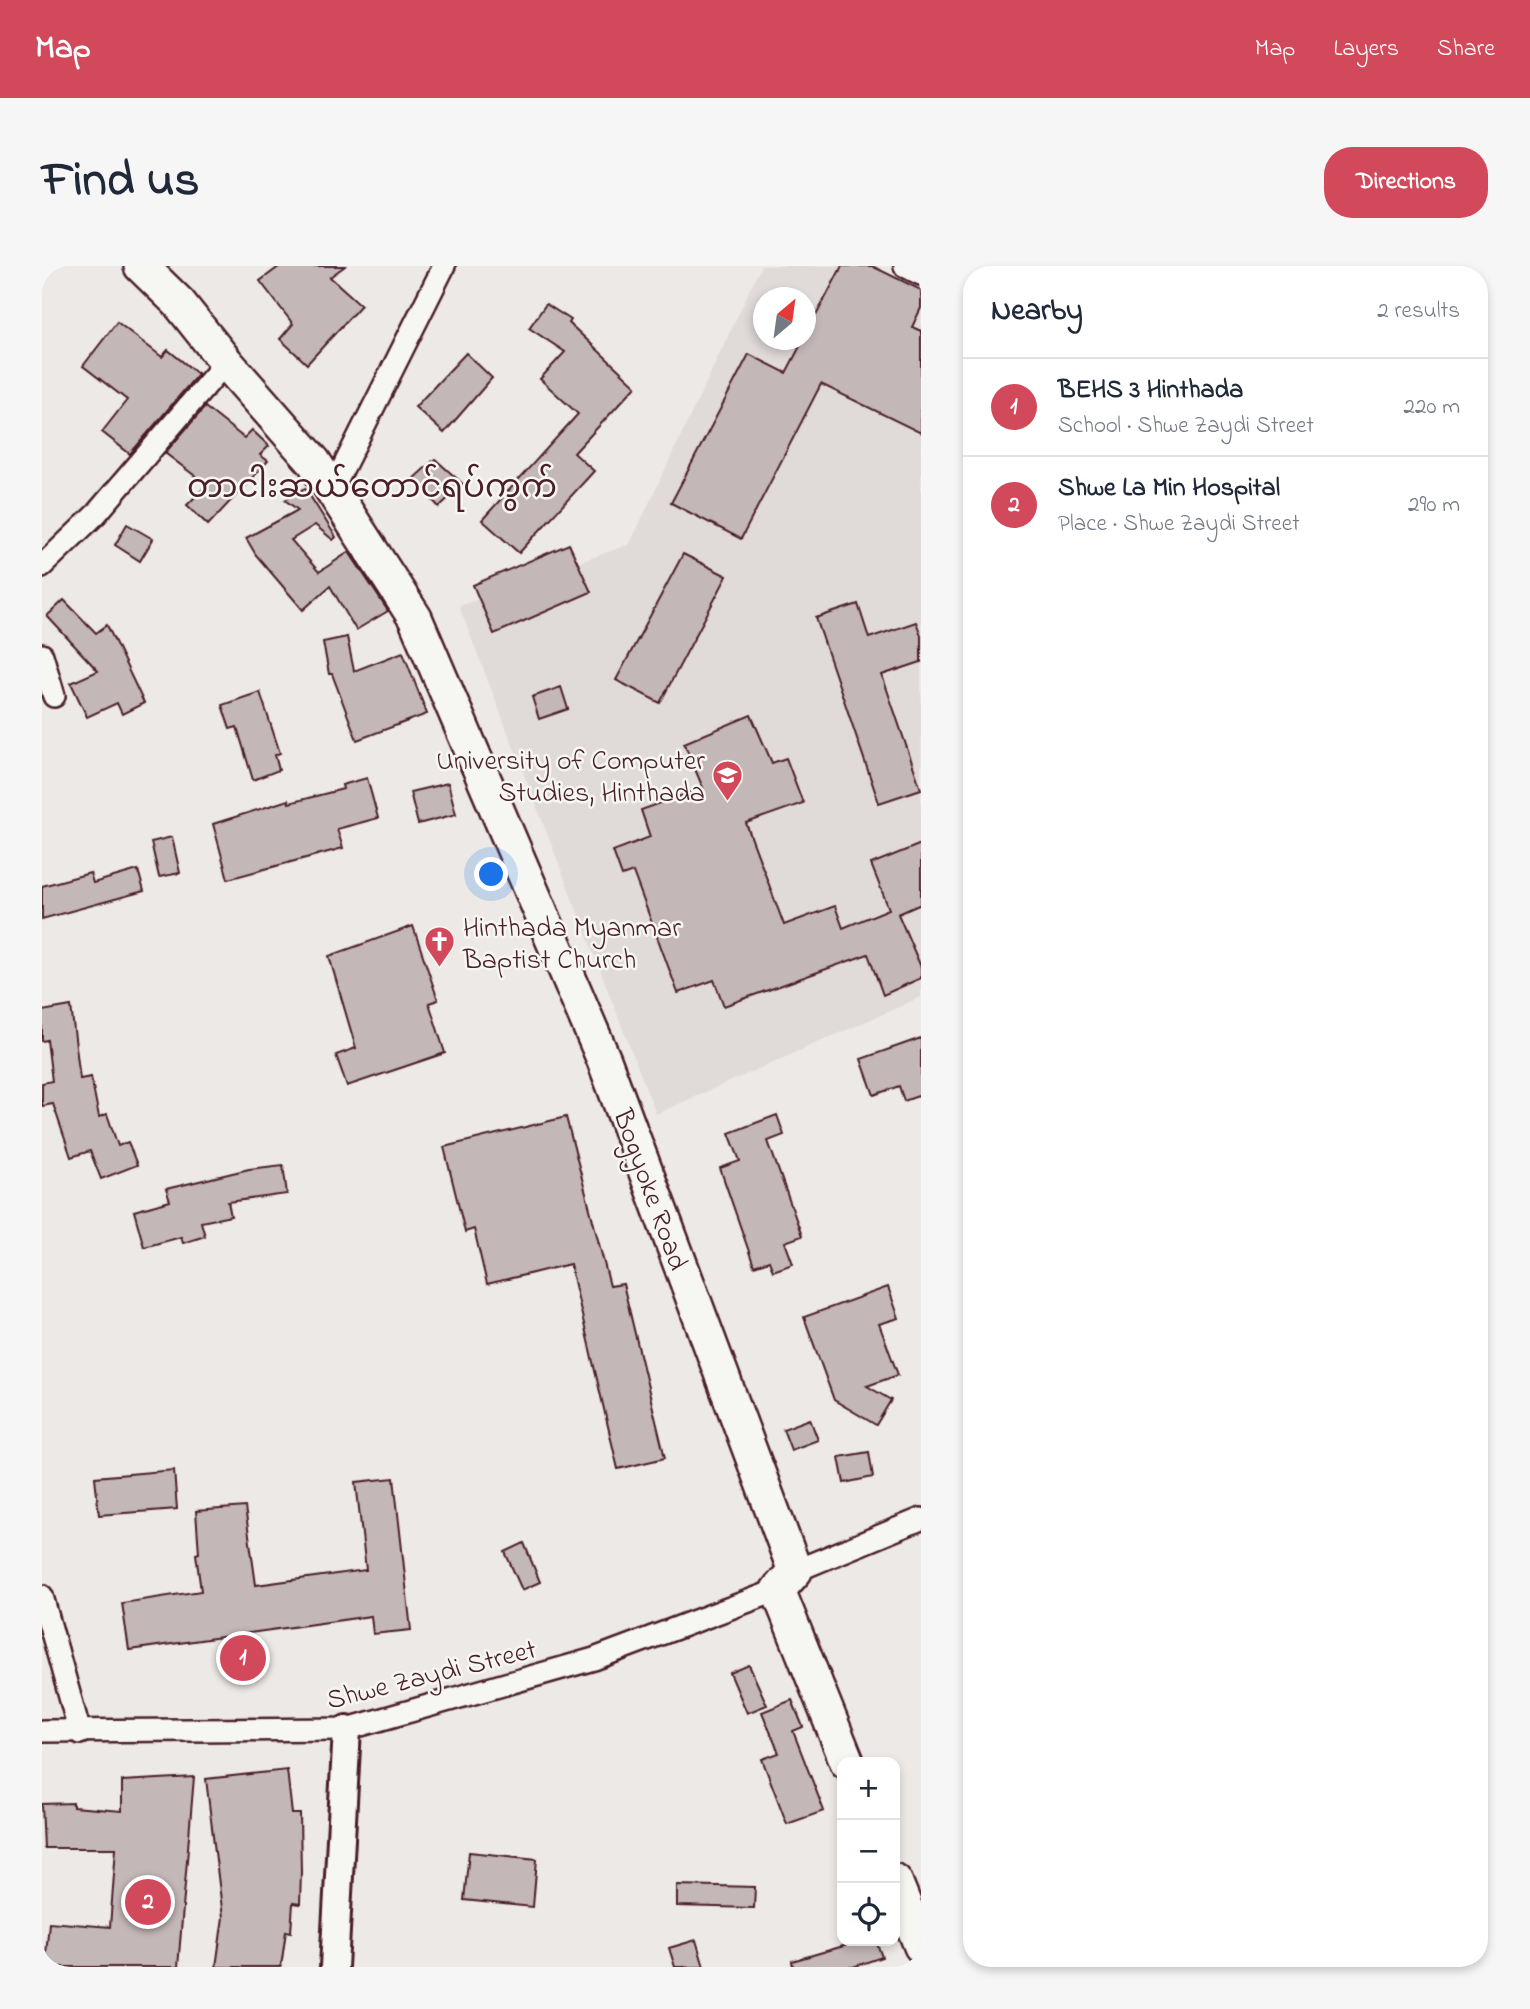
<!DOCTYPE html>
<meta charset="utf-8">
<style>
:root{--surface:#fff;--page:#f6f6f7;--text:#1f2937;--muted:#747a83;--line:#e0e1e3;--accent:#d1495b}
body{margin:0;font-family:"Indie Flower","Noto Sans Myanmar",sans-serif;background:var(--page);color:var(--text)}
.controls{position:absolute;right:21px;bottom:21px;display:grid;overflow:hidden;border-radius:14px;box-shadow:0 4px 10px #0003}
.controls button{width:63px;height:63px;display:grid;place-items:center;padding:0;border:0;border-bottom:2px solid var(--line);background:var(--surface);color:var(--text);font:35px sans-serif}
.compass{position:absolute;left:711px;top:21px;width:63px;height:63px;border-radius:50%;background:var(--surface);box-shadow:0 4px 10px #0003;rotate:29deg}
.you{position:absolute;left:450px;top:609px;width:24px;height:24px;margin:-18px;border:5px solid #fff;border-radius:50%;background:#1a73e8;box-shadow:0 0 0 10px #1a73e833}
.badge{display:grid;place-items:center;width:46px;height:46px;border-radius:50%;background:var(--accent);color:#fff;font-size:23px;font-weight:700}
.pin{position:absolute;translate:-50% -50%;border:4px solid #fff;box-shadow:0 2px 7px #0006}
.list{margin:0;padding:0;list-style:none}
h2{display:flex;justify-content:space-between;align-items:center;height:91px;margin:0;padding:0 28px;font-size:30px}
h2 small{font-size:23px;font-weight:400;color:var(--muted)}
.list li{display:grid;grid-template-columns:46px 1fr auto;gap:21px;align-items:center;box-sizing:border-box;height:98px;padding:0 28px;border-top:2px solid var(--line)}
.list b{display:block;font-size:26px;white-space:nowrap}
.list p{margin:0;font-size:23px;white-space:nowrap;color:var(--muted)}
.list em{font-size:23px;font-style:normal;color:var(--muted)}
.icon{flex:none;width:38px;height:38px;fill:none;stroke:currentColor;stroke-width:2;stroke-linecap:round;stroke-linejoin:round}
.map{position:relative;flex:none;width:879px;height:1701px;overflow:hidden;border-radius:28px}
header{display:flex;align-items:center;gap:42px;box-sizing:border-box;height:98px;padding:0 35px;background:var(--accent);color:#fff}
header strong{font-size:33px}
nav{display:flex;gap:38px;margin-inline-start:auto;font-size:24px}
.intro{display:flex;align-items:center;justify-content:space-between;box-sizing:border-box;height:168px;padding:0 42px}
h1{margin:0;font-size:49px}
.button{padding:18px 32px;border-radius:28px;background:var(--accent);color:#fff;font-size:24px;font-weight:700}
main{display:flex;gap:42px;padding:0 42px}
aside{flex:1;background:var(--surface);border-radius:28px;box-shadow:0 4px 10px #0003}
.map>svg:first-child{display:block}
.built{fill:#e0dad8;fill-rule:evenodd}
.building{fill:#c4b7b7;stroke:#4a1f2b;stroke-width:2}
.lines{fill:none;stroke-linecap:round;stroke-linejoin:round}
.minor-casing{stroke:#4a1f2b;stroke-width:26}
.tertiary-casing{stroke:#4a1f2b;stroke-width:32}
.primary-casing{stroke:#4a1f2b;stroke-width:38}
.minor{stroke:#f6f6f2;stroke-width:21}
.tertiary{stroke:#f6f6f2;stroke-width:26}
.primary{stroke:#f6f6f2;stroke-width:33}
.labels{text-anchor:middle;stroke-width:5;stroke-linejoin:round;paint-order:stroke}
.poi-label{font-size:28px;fill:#4a1f2b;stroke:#f6f6f2;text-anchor:end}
.street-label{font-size:28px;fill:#4a1f2b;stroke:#f6f6f2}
.quarter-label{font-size:32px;fill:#4a1f2b;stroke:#f6f6f2}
</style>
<header>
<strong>Map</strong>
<nav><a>Map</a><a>Layers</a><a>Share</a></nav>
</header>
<div class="intro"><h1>Find us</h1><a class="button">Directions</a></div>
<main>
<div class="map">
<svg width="879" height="1701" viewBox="0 0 879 1701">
<rect width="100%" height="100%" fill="#ece9e6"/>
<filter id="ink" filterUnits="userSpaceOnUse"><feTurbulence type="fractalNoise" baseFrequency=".0143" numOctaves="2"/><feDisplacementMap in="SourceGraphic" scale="14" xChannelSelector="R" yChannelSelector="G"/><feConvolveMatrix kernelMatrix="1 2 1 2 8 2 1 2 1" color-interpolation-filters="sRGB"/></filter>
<g filter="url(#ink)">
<path class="built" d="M 719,0 L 810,0 L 879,36 L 879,731 L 614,848 L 417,340 L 588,278 ZM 722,32 L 764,32 L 764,74 L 722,74 Z"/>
<g class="building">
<path d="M 238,0 L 303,0 L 288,11 L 319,39 L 265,98 L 238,73 L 251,58 L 218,15 Z"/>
<path d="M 800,0 L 830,0 L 879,24 L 879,42 L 870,61 L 879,65 L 879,167 L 779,118 L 699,273 L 629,237 L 707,88 L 744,107 Z"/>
<path d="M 504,38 L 529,54 L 527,57 L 594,120 L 532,187 L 552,205 L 477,287 L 440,254 L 536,148 L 498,113 L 523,86 L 487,62 Z"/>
<path d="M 75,56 L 120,91 L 126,84 L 156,108 L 88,188 L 60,166 L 85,134 L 41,100 Z"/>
<path d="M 424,87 L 450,112 L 402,167 L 373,141 Z"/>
<path d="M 163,141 L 202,172 L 210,164 L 227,180 L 218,189 L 226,195 L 166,259 L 145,239 L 165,219 L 123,187 Z"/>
<path d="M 393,193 L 421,218 L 397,241 L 371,213 Z"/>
<path d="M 263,222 L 294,271 L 291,274 L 273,259 L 249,274 L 277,306 L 307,286 L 346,345 L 314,364 L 288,320 L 261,344 L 214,289 L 204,272 L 256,244 L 243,234 Z"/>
<path d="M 85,258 L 111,273 L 98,295 L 73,279 Z"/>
<path d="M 527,278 L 549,326 L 452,368 L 431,319 Z"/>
<path d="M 641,288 L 685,310 L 618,437 L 574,414 Z"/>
<path d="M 22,334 L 54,367 L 65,359 L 102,437 L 80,448 L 75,437 L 45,451 L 29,417 L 56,405 L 5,350 Z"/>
<path d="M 816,338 L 827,372 L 874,356 L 879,369 L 879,396 L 840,409 L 879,523 L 837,537 L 774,352 Z"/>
<path d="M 305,371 L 312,405 L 361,386 L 385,448 L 315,474 L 290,408 L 287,408 L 281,376 Z"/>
<path d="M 519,421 L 526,443 L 497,453 L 490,431 Z"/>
<path d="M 218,426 L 238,487 L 233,489 L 237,504 L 211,514 L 195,461 L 188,463 L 180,439 Z"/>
<path d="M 709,449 L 730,497 L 744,492 L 761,537 L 704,557 L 742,659 L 793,640 L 801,662 L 847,643 L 829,598 L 879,578 L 879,638 L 856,648 L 879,701 L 879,712 L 841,729 L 826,688 L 682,740 L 672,714 L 636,727 L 591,606 L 580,610 L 571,585 L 608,571 L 599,544 L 661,522 L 642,477 Z"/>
<path d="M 325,512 L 336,552 L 295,563 L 301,582 L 186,613 L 171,558 L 246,534 L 247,537 L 301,523 L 300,519 Z"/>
<path d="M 406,517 L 414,548 L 376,558 L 368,526 Z"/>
<path d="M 130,571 L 138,607 L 117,611 L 109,576 Z"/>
<path d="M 96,604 L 102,625 L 0,653 L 0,620 L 48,607 L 51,617 Z"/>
<path d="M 371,660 L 396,734 L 387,737 L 403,787 L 305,820 L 294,789 L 314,782 L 287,690 Z"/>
<path d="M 29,740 L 38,813 L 49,811 L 57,851 L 65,848 L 76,880 L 86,876 L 95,899 L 59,913 L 48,885 L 29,891 L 11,838 L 0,840 L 0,817 L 10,815 L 5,774 L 0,775 L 0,745 Z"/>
<path d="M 879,772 L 879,829 L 862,835 L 857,820 L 832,829 L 819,793 Z"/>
<path d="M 735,849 L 742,869 L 726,875 L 760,970 L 743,976 L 751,998 L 731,1005 L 727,995 L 712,1000 L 678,902 L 698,895 L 687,867 Z"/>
<path d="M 524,851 L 568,1020 L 581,1018 L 623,1192 L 576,1203 L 528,998 L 445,1018 L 432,963 L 423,966 L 402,881 Z"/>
<path d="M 241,899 L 245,928 L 186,936 L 189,950 L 159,956 L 163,970 L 141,977 L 139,971 L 102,981 L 92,945 L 128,935 L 124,923 L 207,903 Z"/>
<path d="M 846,1021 L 857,1052 L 837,1058 L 856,1109 L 825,1120 L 849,1134 L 834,1159 L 792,1134 L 762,1051 Z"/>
<path d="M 768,1153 L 776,1174 L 749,1184 L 741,1163 Z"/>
<path d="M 827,1186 L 831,1211 L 802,1217 L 797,1191 Z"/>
<path d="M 132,1204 L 135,1243 L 57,1249 L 53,1211 Z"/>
<path d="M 352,1212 L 369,1364 L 331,1368 L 329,1350 L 87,1384 L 80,1337 L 159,1325 L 154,1288 L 157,1287 L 154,1245 L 203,1241 L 214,1319 L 324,1304 L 314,1216 Z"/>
<path d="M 482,1277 L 498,1316 L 480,1324 L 463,1286 Z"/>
<path d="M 707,1399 L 725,1439 L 705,1447 L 688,1407 Z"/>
<path d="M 750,1434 L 761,1461 L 751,1465 L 782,1545 L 745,1558 L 720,1493 L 737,1487 L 720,1446 Z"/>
<path d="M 245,1504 L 250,1548 L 258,1548 L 259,1606 L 258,1638 L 251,1637 L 249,1666 L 244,1665 L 239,1701 L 174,1701 L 181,1651 L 164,1513 Z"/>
<path d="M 152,1511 L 136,1701 L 3,1701 L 7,1656 L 68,1661 L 74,1582 L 2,1582 L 0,1538 L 31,1537 L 31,1541 L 80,1545 L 80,1515 Z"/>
<path d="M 427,1586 L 495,1593 L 491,1641 L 422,1634 Z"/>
<path d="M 635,1619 L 713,1621 L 712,1642 L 635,1640 Z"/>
<path d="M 654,1674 L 662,1701 L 633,1701 L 627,1682 Z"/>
<path d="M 803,1675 L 834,1675 L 840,1691 L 811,1701 L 751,1701 L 750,1695 L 805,1679 Z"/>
</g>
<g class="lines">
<defs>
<g id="minor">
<path d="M 863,0 L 879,8"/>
<path d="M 290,224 L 402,0"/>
<path d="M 0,300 L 54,248 L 184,96"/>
<path d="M 0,389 L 12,430"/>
<path d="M 753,1305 L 879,1253"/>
<path d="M 0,1330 L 38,1467"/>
<path d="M 0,1465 L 305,1463 L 552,1393 L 736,1324"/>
</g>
<path id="tertiary" d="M 292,1701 L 305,1463"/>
<g id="primary">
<path d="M 99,0 L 137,37 L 184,96 L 272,196 L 373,352 L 562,794 L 753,1305 L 736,1324 L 805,1496"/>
<path d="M 853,1615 L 879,1680"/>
</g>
</defs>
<use href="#minor" class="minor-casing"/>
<use href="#tertiary" class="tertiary-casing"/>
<use href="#primary" class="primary-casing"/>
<use href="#minor" class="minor"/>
<use href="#tertiary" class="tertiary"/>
<use href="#primary" class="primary"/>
</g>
</g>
<defs>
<symbol id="university-pin" viewBox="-11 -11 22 30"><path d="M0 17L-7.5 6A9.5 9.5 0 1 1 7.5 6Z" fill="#d1495b" stroke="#f6f6f2"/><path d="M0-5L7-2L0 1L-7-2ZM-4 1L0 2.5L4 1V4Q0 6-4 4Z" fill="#fff"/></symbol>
<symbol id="church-pin" viewBox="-11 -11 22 30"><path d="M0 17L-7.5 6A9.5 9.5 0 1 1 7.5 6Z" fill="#d1495b" stroke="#f6f6f2"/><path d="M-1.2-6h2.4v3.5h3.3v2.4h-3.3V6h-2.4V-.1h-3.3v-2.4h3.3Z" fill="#fff"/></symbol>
</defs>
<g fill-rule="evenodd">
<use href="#university-pin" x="668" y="492" width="35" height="47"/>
<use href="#church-pin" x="380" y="658" width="35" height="47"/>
</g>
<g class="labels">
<g class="poi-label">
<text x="663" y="503">University of Computer<tspan x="663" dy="32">Studies, Hinthada</tspan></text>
<text x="421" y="670" text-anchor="start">Hinthada Myanmar<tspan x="421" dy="32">Baptist Church</tspan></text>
</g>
<g class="street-label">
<text transform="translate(610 923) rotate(70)" y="10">Bogyoke Road</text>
<text transform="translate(389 1407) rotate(-14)" y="10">Shwe Zaydi Street</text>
</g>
<g class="quarter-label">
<text x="330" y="231">တာငါးဆယ်တောင်ရပ်ကွက်</text>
</g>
</g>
</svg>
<div class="controls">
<button>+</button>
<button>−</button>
<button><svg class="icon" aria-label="locate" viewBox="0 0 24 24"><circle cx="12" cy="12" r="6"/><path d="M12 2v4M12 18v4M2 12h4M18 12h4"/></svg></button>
</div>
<svg class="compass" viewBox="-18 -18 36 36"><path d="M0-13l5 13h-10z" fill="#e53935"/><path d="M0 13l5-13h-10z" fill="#747a83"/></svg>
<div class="you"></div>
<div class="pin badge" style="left:201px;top:1392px">1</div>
<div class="pin badge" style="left:106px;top:1636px">2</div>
</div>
<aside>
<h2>Nearby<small>2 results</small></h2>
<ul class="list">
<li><span class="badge">1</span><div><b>BEHS 3 Hinthada</b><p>School · Shwe Zaydi Street</p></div><em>220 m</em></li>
<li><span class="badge">2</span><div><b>Shwe La Min Hospital</b><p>Place · Shwe Zaydi Street</p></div><em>290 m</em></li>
</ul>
</aside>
</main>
